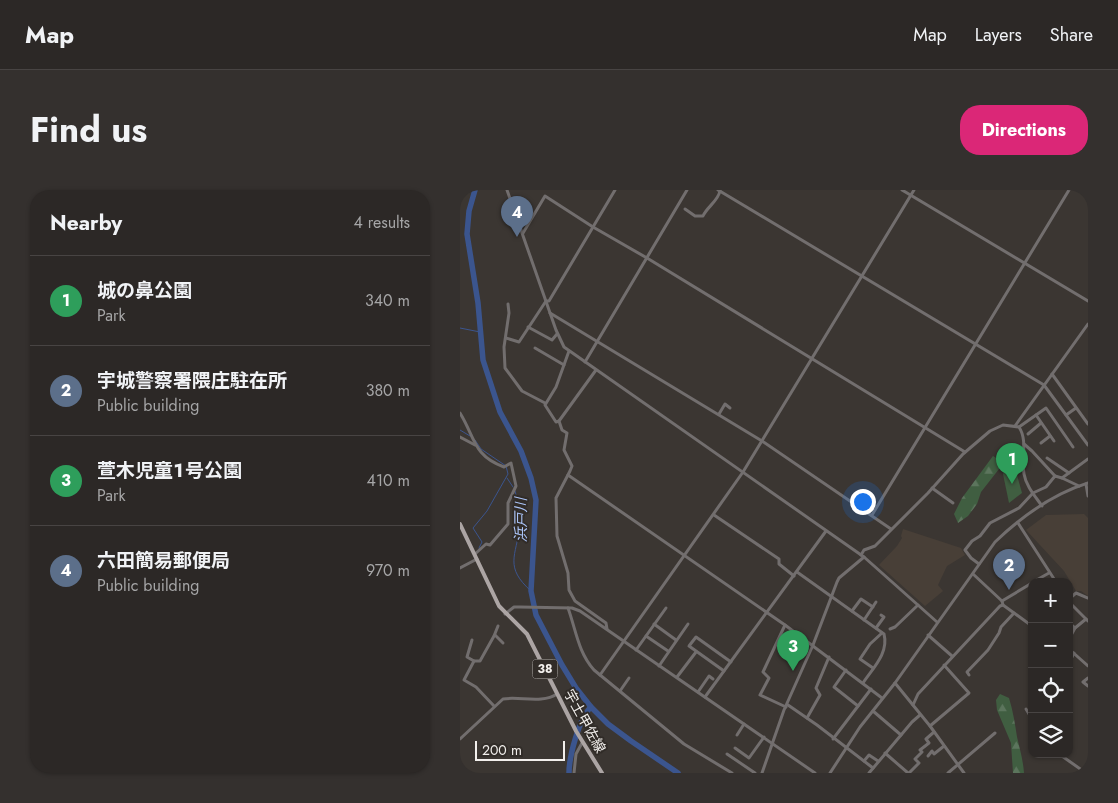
<!DOCTYPE html>
<meta charset="utf-8">
<style>
:root{--surface:#2c2826;--page:#34302e;--text:#f1f3f6;--muted:#a6a6a7;--line:#484443;--accent:#db2777}
body{margin:0;font-family:Jost,"Noto Sans JP",sans-serif;background:var(--page);color:var(--text)}
.controls{position:absolute;right:15px;bottom:15px;display:grid;overflow:hidden;border-radius:10px;box-shadow:0 1px 4px #0004}
.controls button{width:45px;height:45px;display:grid;place-items:center;padding:0;border:0;border-bottom:1px solid var(--line);background:var(--surface);color:var(--text);font:25px sans-serif}
.scale{position:absolute;left:15px;bottom:12px;width:90px;box-sizing:border-box;padding-left:5px;border:2px solid #f2efec;border-top:0;font-size:14px;line-height:18px;white-space:nowrap;color:#f2efec;-webkit-text-stroke:4px #312c28;paint-order:stroke}
.you{position:absolute;left:402px;top:311px;width:18px;height:18px;margin:-12px;border:4px solid #fff;border-radius:50%;background:#1a73e8;box-shadow:0 0 0 8px #1a73e833}
.badge{display:grid;place-items:center;width:32px;height:32px;border-radius:50%;background:var(--accent);color:#fff;font-size:16px;font-weight:700}
.pin{position:absolute;translate:-50% -41px;filter:drop-shadow(0 1px 2px #0008)}
.pin::after{content:'';position:absolute;top:26px;width:18px;height:15px;background:inherit;clip-path:polygon(0 0,100% 0,50% 100%)}
.list{margin:0;padding:0;list-style:none}
h2{display:flex;justify-content:space-between;align-items:center;height:65px;margin:0;padding:0 20px;font-size:21px}
h2 small{font-size:16px;font-weight:400;color:var(--muted)}
.list li{display:grid;grid-template-columns:32px 1fr auto;gap:15px;align-items:center;box-sizing:border-box;height:90px;padding:0 20px;border-top:1px solid var(--line)}
.list b{display:block;font-size:19px;white-space:nowrap}
.list p{margin:0;font-size:16px;white-space:nowrap;color:var(--muted)}
.list em{font-size:16px;font-style:normal;color:var(--muted)}
.icon{flex:none;width:28px;height:28px;fill:none;stroke:currentColor;stroke-width:2;stroke-linecap:round;stroke-linejoin:round}
.map{position:relative;flex:none;width:628px;height:583px;overflow:hidden;border-radius:20px}
header{display:flex;align-items:center;gap:30px;box-sizing:border-box;height:70px;padding:0 25px;background:var(--surface);border-bottom:1px solid var(--line)}
header strong{font-size:24px}
nav{display:flex;gap:28px;margin-inline-start:auto;font-size:18px}
.intro{display:flex;align-items:center;justify-content:space-between;box-sizing:border-box;height:120px;padding:0 30px}
h1{margin:0;font-size:35px}
.button{padding:12px 22px;border-radius:20px;background:var(--accent);color:#fff;font-size:18px;font-weight:700}
main{display:flex;gap:30px;padding:0 30px}
aside{flex:1;background:var(--surface);border-radius:20px;box-shadow:0 1px 4px #0004}
.map>svg:first-child{display:block}
.built{fill:#483f37}
.forest{fill:url(#forest-firs)}
.park{fill:#405e41}
.lines{fill:none;stroke-linecap:round;stroke-linejoin:round}
.stream{stroke:#3b558e;stroke-width:1}
.river{stroke:#3b558e;stroke-width:5.5}
.minor{stroke:#726e6e;stroke-width:3}
.major{stroke:#aca5a4;stroke-width:4}
.labels{text-anchor:middle;stroke-width:4;stroke-linejoin:round;paint-order:stroke}
.shield{fill:#312c28;stroke:#b8b4b1;stroke-width:1}
.shield-label{font-size:12px;font-weight:bold;fill:#f2efec}
.street-label{font-size:14px;fill:#f2efec;stroke:#312c28}
.water-label{font-size:15px;font-style:italic;fill:#acc5f9;stroke:#312c28}
</style>
<header>
<strong>Map</strong>
<nav><a>Map</a><a>Layers</a><a>Share</a></nav>
</header>
<div class="intro"><h1>Find us</h1><a class="button">Directions</a></div>
<main>
<aside>
<h2>Nearby<small>4 results</small></h2>
<ul class="list">
<li><span class="badge" style="background:#2e9e5b">1</span><div><b>城の鼻公園</b><p>Park</p></div><em>340 m</em></li>
<li><span class="badge" style="background:#5c6f8a">2</span><div><b>宇城警察署隈庄駐在所</b><p>Public building</p></div><em>380 m</em></li>
<li><span class="badge" style="background:#2e9e5b">3</span><div><b>萱木児童１号公園</b><p>Park</p></div><em>410 m</em></li>
<li><span class="badge" style="background:#5c6f8a">4</span><div><b>六田簡易郵便局</b><p>Public building</p></div><em>970 m</em></li>
</ul>
</aside>
<div class="map">
<svg width="628" height="583" viewBox="0 0 628 583">
<defs>
<pattern id="forest-firs" width="22" height="20" patternUnits="userSpaceOnUse" patternTransform="scale(1.25)"><rect width="22" height="20" fill="#405e41"/><path d="M5 1l3.5 6h-7zM16 11l3.5 6h-7z" fill="#5c755d"/></pattern>
</defs>
<rect width="100%" height="100%" fill="#3b3632"/>
<g class="built">
<path d="M 624,324 L 628,328 L 628,406 L 621,401 L 616,401 L 604,381 L 566,340 L 586,325 Z"/>
<path d="M 443,339 L 501,358 L 505,365 L 487,376 L 478,395 L 483,401 L 465,416 L 419,375 L 437,356 L 442,348 L 441,346 Z"/>
</g>
<g class="forest">
<path d="M 533,266 L 541,271 L 539,279 L 521,302 L 517,314 L 508,326 L 498,333 L 494,324 L 502,308 Z"/>
<path d="M 540,504 L 549,508 C 553,521 555,534 557,547 C 560,560 563,570 564,583 L 553,583 L 551,553 L 537,520 L 536,510 Z"/>
</g>
<path class="park" d="M 552,267 L 562,303 L 549,313 L 543,284 Z"/>
<g class="lines">
<g class="stream">
<path d="M 0,138 L 20,142"/>
<path d="M 0,240 L 10,246"/>
<path d="M 15,250 L 21,259 L 46,276 L 48,284 L 27,321 L 13,338 L 22,352 L 19,358"/>
<path d="M 47,288 L 53,297"/>
<path d="M 55,301 C 58,312 61,324 60,336 C 56,366 44,377 71,401"/>
</g>
<g class="river">
<path d="M 15,0 L 9,21 L 7,44 L 18,113 L 23,170 L 40,222 L 61,261 L 71,288 L 76,310 L 71,401 L 76,425 L 102,475 L 116,498 L 131,517 L 148,534 L 171,551 L 218,583"/>
<path d="M 109,583 C 109,567 119,528 131,517"/>
</g>
<g class="minor">
<path d="M 47,0 L 96,140 L 104,157 L 404,367 L 477,432"/>
<path d="M 258,0 L 584,195"/>
<path d="M 442,0 L 628,111"/>
<path d="M 0,4 L 2,0"/>
<path d="M 225,19 L 235,26 L 243,26 C 247,17 258,11 260,1"/>
<path d="M 63,43 L 85,6 L 133,37 L 187,68 L 505,262"/>
<path d="M 48,114 L 49,123 L 44,157 L 45,178 L 62,201 L 85,213"/>
<path d="M 90,123 L 302,251 L 431,339"/>
<path d="M 68,137 L 92,150 L 97,144"/>
<path d="M 46,148 L 59,152 L 86,111 L 89,111 L 155,0"/>
<path d="M 75,158 L 104,175"/>
<path d="M 125,172 L 227,0"/>
<path d="M 136,180 L 99,231 L 102,240 L 107,243 L 104,260 L 112,276 L 110,281 L 96,308 L 97,346 L 108,383 L 109,400 L 115,411 L 146,433 L 147,439"/>
<path d="M 592,184 L 628,234"/>
<path d="M 584,195 L 628,255"/>
<path d="M 0,223 C 15,247 13,266 44,277 L 51,273 L 56,296 L 48,313 L 48,334 L 30,355 L 26,354 L 15,364"/>
<path d="M 259,224 L 265,214 L 270,218"/>
<path d="M 576,225 L 594,251"/>
<path d="M 606,225 L 616,218"/>
<path d="M 99,231 L 96,232 L 85,215 L 96,197 L 109,161"/>
<path d="M 555,236 L 628,134"/>
<path d="M 559,237 L 586,218 L 613,257"/>
<path d="M 568,244 L 581,233"/>
<path d="M 0,247 L 15,255"/>
<path d="M 581,253 L 590,246"/>
<path d="M 564,254 L 572,261 L 595,286"/>
<path d="M 587,268 L 609,283"/>
<path d="M 108,285 L 325,435 L 422,508"/>
<path d="M 626,294 L 628,306"/>
<path d="M 619,296 L 602,288 L 628,269"/>
<path d="M 472,298 L 493,313"/>
<path d="M 254,325 L 319,369 L 319,374 L 334,386"/>
<path d="M 412,325 L 609,0"/>
<path d="M 558,333 L 596,392"/>
<path d="M 401,365 L 404,360 L 415,356 L 468,303 L 503,264 L 530,241 L 543,235 L 559,237 C 568,251 561,268 564,284 C 566,296 575,306 582,316"/>
<path d="M 519,374 L 511,368 L 505,360 L 512,351 L 520,346 L 530,333 L 559,318 L 573,303 L 586,297 L 595,286 L 602,288"/>
<path d="M 0,378 L 17,369"/>
<path d="M 337,382 L 424,444 C 429,463 413,478 403,493"/>
<path d="M 513,384 L 542,411 L 543,415 L 572,436"/>
<path d="M 573,392 L 589,383"/>
<path d="M 609,409 L 616,403 L 628,408"/>
<path d="M 542,411 L 572,393"/>
<path d="M 609,412 L 628,431"/>
<path d="M 108,418 C 116,440 118,462 134,480 L 224,554 L 272,583"/>
<path d="M 392,421 L 401,409 L 413,417"/>
<path d="M 45,424 L 54,417 L 60,417 L 112,418 L 120,421 L 355,583"/>
<path d="M 404,430 L 416,412"/>
<path d="M 609,433 L 615,438 L 609,449"/>
<path d="M 194,434 L 216,450"/>
<path d="M 325,435 L 303,482 L 309,488 L 300,505 L 326,517"/>
<path d="M 416,438 L 424,427 L 421,425"/>
<path d="M 615,438 L 626,429"/>
<path d="M 430,439 L 435,437 L 458,415"/>
<path d="M 35,445 L 43,453"/>
<path d="M 468,445 L 492,466"/>
<path d="M 186,446 L 208,461"/>
<path d="M 12,450 L 7,467 L 14,471"/>
<path d="M 609,459 L 628,476"/>
<path d="M 176,460 L 206,418"/>
<path d="M 609,473 L 614,463"/>
<path d="M 199,476 L 228,434"/>
<path d="M 413,478 L 400,469 L 410,454 L 422,443"/>
<path d="M 386,480 L 374,497 L 398,516"/>
<path d="M 264,481 L 229,456 L 236,447 L 271,472"/>
<path d="M 140,485 L 283,282 L 454,0"/>
<path d="M 509,485 L 507,482 L 528,460 L 539,443 L 541,437 L 554,423"/>
<path d="M 217,487 L 236,462"/>
<path d="M 628,488 L 623,492 L 628,496"/>
<path d="M 435,493 L 470,536 L 504,583"/>
<path d="M 160,501 L 169,488"/>
<path d="M 238,502 L 249,486 L 253,489"/>
<path d="M 245,507 L 366,341"/>
<path d="M 328,515 L 357,535 L 413,578"/>
<path d="M 453,515 L 458,504 L 540,416 L 543,415"/>
<path d="M 34,516 L 16,497 L 4,490 L 14,471 L 20,471 L 34,446 L 38,436"/>
<path d="M 566,519 L 572,529"/>
<path d="M 413,521 L 441,545"/>
<path d="M 347,528 L 360,505 L 356,498 L 369,467"/>
<path d="M 470,536 L 509,503 L 484,475"/>
<path d="M 277,545 L 284,534"/>
<path d="M 0,549 L 43,509 C 59,506 82,514 97,504"/>
<path d="M 373,549 L 411,499"/>
<path d="M 275,558 L 289,568 L 304,547"/>
<path d="M 425,563 L 448,583"/>
<path d="M 267,564 L 295,583"/>
<path d="M 599,564 L 626,583"/>
<path d="M 468,566 L 472,561 L 474,564 L 484,556"/>
<path d="M 404,571 L 409,565 L 418,571"/>
<path d="M 114,583 L 116,564 L 122,553"/>
<path d="M 302,583 L 324,520 L 353,455 L 377,392 L 379,388 L 404,367"/>
<path d="M 370,583 L 400,537 L 435,493 L 535,352 C 561,327 593,304 628,293"/>
<path d="M 409,583 L 452,532 L 460,525"/>
<path d="M 449,583 L 459,573 L 455,569 L 462,562 L 460,560 L 469,553 L 466,549 L 474,542"/>
<path d="M 488,583 L 535,543"/>
</g>
<path class="major" d="M 0,334 L 39,416 L 67,444 L 116,541 L 142,583"/>
</g>
<g class="labels">
<rect class="shield" x="72.5" y="469.5" width="25" height="19" rx="4"/>
<g class="shield-label">
<text x="85" y="483">38</text>
</g>
<g class="street-label">
<text transform="translate(125 531) rotate(61)" y="5">宇土甲佐線</text>
</g>
<g class="water-label">
<text transform="translate(61 330) rotate(-90)" y="5">浜戸川</text>
</g>
</g>
</svg>
<div class="controls">
<button>+</button>
<button>−</button>
<button><svg class="icon" aria-label="locate" viewBox="0 0 24 24"><circle cx="12" cy="12" r="6"/><path d="M12 2v4M12 18v4M2 12h4M18 12h4"/></svg></button>
<button><svg class="icon" aria-label="layers" viewBox="0 0 24 24"><path d="M12 4l9 5-9 5-9-5zM3 14l9 5 9-5"/></svg></button>
</div>
<div class="scale">200 m</div>
<div class="you"></div>
<div class="pin badge" style="left:552px;top:294px;background:#2e9e5b">1</div>
<div class="pin badge" style="left:549px;top:400px;background:#5c6f8a">2</div>
<div class="pin badge" style="left:333px;top:481px;background:#2e9e5b">3</div>
<div class="pin badge" style="left:57px;top:47px;background:#5c6f8a">4</div>
</div>
</main>
